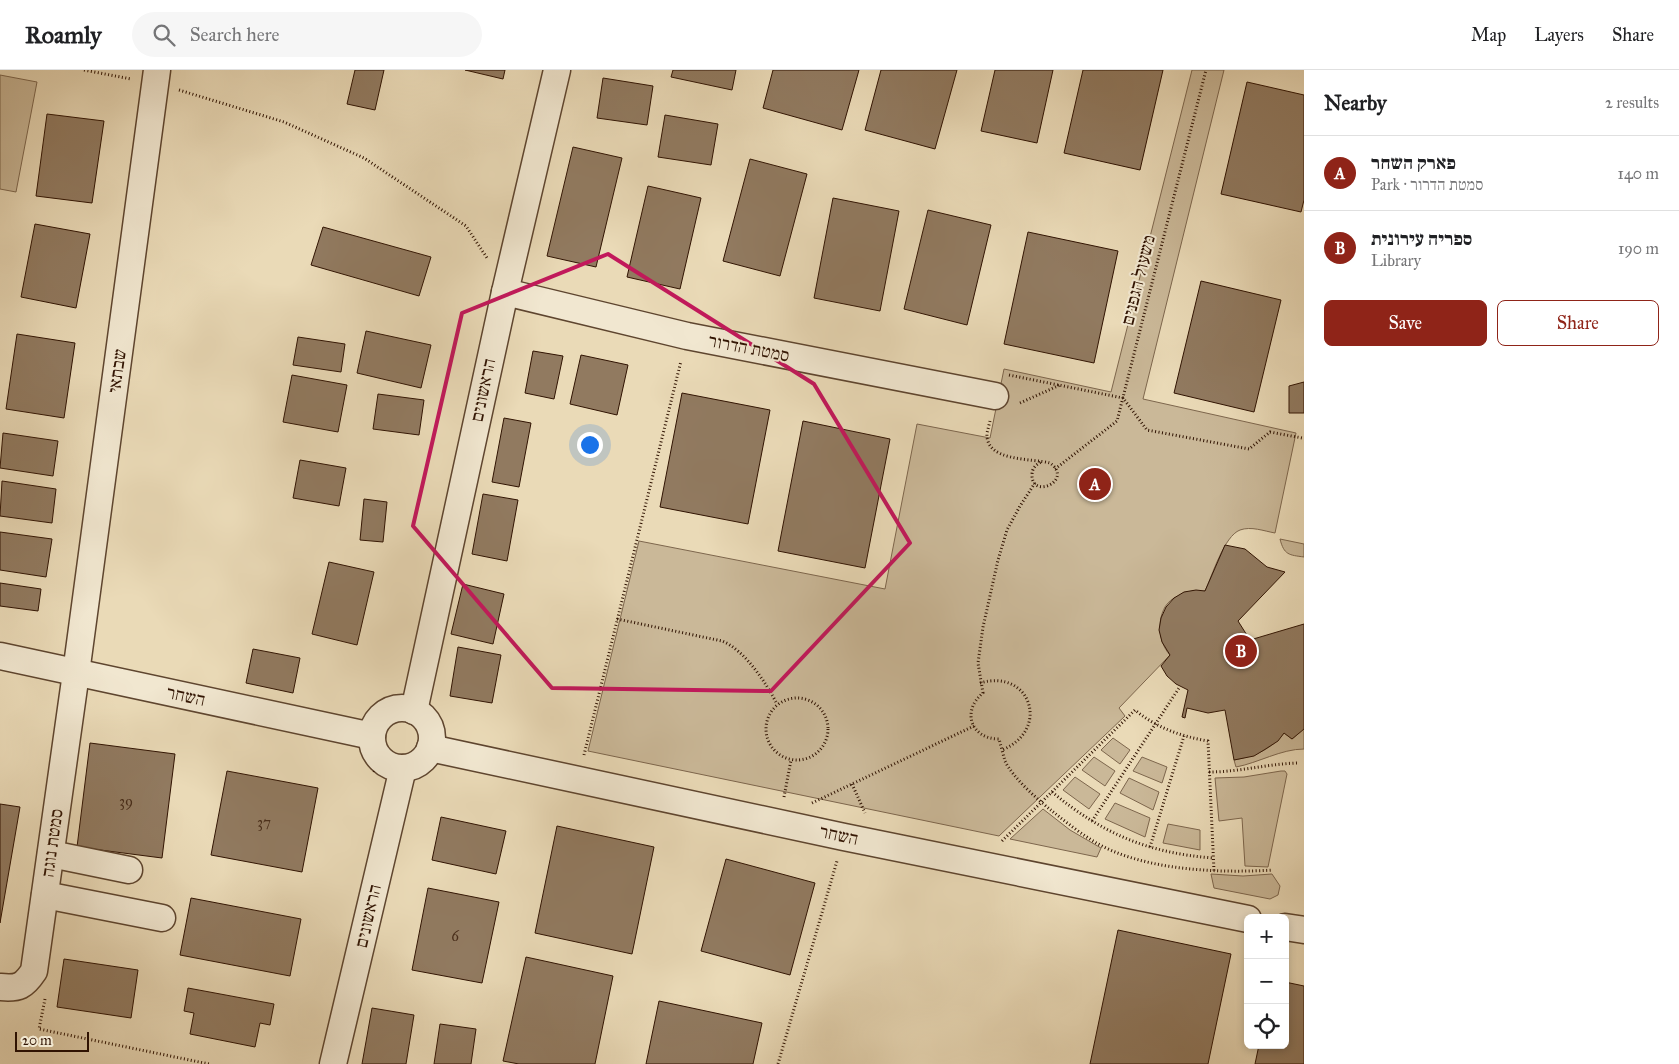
<!DOCTYPE html>
<meta charset="utf-8">
<style>
:root{--surface:#fff;--page:#f6f6f6;--text:#202124;--muted:#757577;--line:#e0e0e0;--accent:#8f2418}
body{margin:0;font-family:"IM FELL Great Primer","Frank Ruhl Libre",serif;background:var(--page);color:var(--text)}
.controls{position:absolute;right:15px;bottom:15px;display:grid;overflow:hidden;border-radius:8px;box-shadow:0 2px 8px #0003}
.controls button{width:45px;height:45px;display:grid;place-items:center;padding:0;border:0;border-bottom:1px solid var(--line);background:var(--surface);color:var(--text);font:25px sans-serif}
.scale{position:absolute;left:15px;bottom:12px;width:74px;box-sizing:border-box;padding-left:5px;border:2px solid #301302;border-top:0;font-size:14px;line-height:18px;white-space:nowrap;color:#301302;-webkit-text-stroke:4px #f1e7d0;paint-order:stroke}
.you{position:absolute;left:589px;top:374px;width:18px;height:18px;margin:-12px;border:4px solid #fff;border-radius:50%;background:#1a73e8;box-shadow:0 0 0 8px #1a73e833}
.badge{display:grid;place-items:center;width:32px;height:32px;border-radius:50%;background:var(--accent);color:#fff;font-size:16px;font-weight:700}
.pin{position:absolute;translate:-50% -50%;border:2px solid #fff;box-shadow:0 1px 5px #0006}
.list{margin:0;padding:0;list-style:none}
h2{display:flex;justify-content:space-between;align-items:center;height:65px;margin:0;padding:0 20px;font-size:21px}
h2 small{font-size:16px;font-weight:400;color:var(--muted)}
.list li{display:grid;grid-template-columns:32px 1fr auto;gap:15px;align-items:center;box-sizing:border-box;height:75px;padding:0 20px;border-top:1px solid var(--line)}
.list b{display:block;font-size:19px;white-space:nowrap}
.list p{margin:0;font-size:16px;white-space:nowrap;color:var(--muted)}
.list em{font-size:16px;font-style:normal;color:var(--muted)}
.actions{display:flex;gap:10px;padding:15px 20px}
.actions a{flex:1;padding:11px 0;border:1px solid var(--accent);border-radius:8px;text-align:center;font-size:18px;color:var(--accent)}
.actions .main{background:var(--accent);color:#fff}
.icon{flex:none;width:28px;height:28px;fill:none;stroke:currentColor;stroke-width:2;stroke-linecap:round;stroke-linejoin:round}
.map{position:relative;flex:none;width:1304px;height:994px;overflow:hidden}
header{display:flex;align-items:center;gap:30px;box-sizing:border-box;height:70px;padding:0 25px;background:var(--surface);border-bottom:1px solid var(--line)}
header strong{font-size:24px}
nav{display:flex;gap:28px;margin-inline-start:auto;font-size:18px}
.search{width:350px;height:45px;background:var(--page);display:flex;align-items:center;gap:12px;box-sizing:border-box;padding:0 18px;border-radius:28px;color:var(--muted);font-size:19px}
main{display:flex}
aside{flex:1;background:var(--surface)}
.map>svg:first-child{display:block}
.green{fill:#cab898;stroke:#7d664d}
.building{fill:#917a60;stroke:#301302}
.lines{fill:none;stroke-linecap:round;stroke-linejoin:round}
.minor-casing{stroke:#5e452f;stroke-width:29}
.path{stroke:#301302;stroke-width:3;stroke-dasharray:1 2.5;stroke-linecap:butt}
.minor{stroke:#f1e7d0;stroke-width:26}
.marked{fill:none;stroke:#c2185b;stroke-width:4;stroke-linejoin:round}
.labels{text-anchor:middle;stroke-width:4;stroke-linejoin:round;paint-order:stroke}
.number-label{font-size:15px;fill:#482d1a}
.street-label{font-size:18px;fill:#301302;stroke:#f1e7d0}
</style>
<header>
<strong>Roamly</strong>
<div class="search"><svg class="icon" aria-label="search" viewBox="0 0 24 24"><circle cx="10" cy="10" r="6"/><path d="M15 15l6 6"/></svg>Search here</div>
<nav><a>Map</a><a>Layers</a><a>Share</a></nav>
</header>
<main>
<div class="map">
<svg width="1304" height="994" viewBox="0 0 1304 994">
<rect width="100%" height="100%" fill="#eadab7"/>
<filter id="stains"><feTurbulence type="fractalNoise" baseFrequency=".004" numOctaves="4"/><feColorMatrix values="0 0 0 0 .2 0 0 0 0 .09 0 0 0 0 .02 0 0 0 .5 -.17"/></filter>
<radialGradient id="worn" r=".72"><stop offset=".6" stop-color="#630" stop-opacity="0"/><stop offset="1" stop-color="#630" stop-opacity=".3"/></radialGradient>
<g class="green">
<path d="M 1192,0 L 1224,0 L 1143,329 L 1296,363 L 1275,463 C 1264,461 1251,456 1240,460 C 1224,466 1212,506 1205,521 C 1197,523 1181,525 1174,528 C 1155,539 1157,572 1170,585 L 1119,638 L 1125,646 L 999,766 L 588,681 L 639,471 L 885,519 L 917,354 L 990,368 L 1004,299 L 1111,322 Z"/>
<path d="M 0,5 L 37,12 L 16,122 L 0,119 Z"/>
<path d="M 1280,469 L 1304,474 L 1304,487 C 1289,485 1284,485 1280,469 Z"/>
<path d="M 1304,659 L 1304,679 C 1281,679 1258,693 1236,697 L 1234,690 C 1254,686 1271,680 1284,663 L 1292,669 Z"/>
<path d="M 1113,668 L 1130,680 L 1120,694 L 1101,680 Z"/>
<path d="M 1094,687 L 1115,701 L 1105,716 L 1082,700 Z"/>
<path d="M 1142,687 L 1167,697 L 1162,713 L 1133,701 Z"/>
<path d="M 1281,701 L 1285,701 L 1287,704 L 1268,797 L 1245,796 L 1242,748 L 1219,751 L 1215,708 L 1244,707 Z"/>
<path d="M 1075,707 L 1100,724 L 1089,739 L 1063,720 Z"/>
<path d="M 1129,708 L 1159,722 L 1153,740 L 1120,723 Z"/>
<path d="M 1115,733 L 1150,748 L 1145,767 L 1105,749 Z"/>
<path d="M 1043,739 L 1070,760 L 1101,778 L 1097,787 L 1010,769 Z"/>
<path d="M 1168,754 L 1200,760 L 1200,780 L 1163,773 Z"/>
<path d="M 1211,804 L 1243,806 L 1272,804 L 1280,816 L 1278,825 L 1270,829 L 1214,818 Z"/>
</g>
<g class="building">
<path d="M 355,0 L 384,0 L 375,40 L 347,34 Z"/>
<path d="M 465,0 L 505,0 L 503,9 Z"/>
<path d="M 673,0 L 736,0 L 732,20 L 671,7 Z"/>
<path d="M 773,0 L 859,0 L 842,60 L 763,38 Z"/>
<path d="M 881,0 L 957,0 L 935,79 L 865,60 Z"/>
<path d="M 995,0 L 1053,0 L 1037,73 L 981,61 Z"/>
<path d="M 1083,0 L 1163,0 L 1140,100 L 1064,83 Z"/>
<path d="M 603,8 L 653,16 L 647,55 L 597,48 Z"/>
<path d="M 1247,12 L 1304,25 L 1304,130 L 1301,142 L 1221,124 Z"/>
<path d="M 47,44 L 104,51 L 92,133 L 36,126 Z"/>
<path d="M 665,45 L 718,54 L 711,95 L 658,87 Z"/>
<path d="M 573,77 L 622,88 L 596,197 L 547,186 Z"/>
<path d="M 750,89 L 807,104 L 780,206 L 723,191 Z"/>
<path d="M 648,116 L 701,128 L 680,219 L 627,207 Z"/>
<path d="M 833,128 L 899,141 L 880,241 L 814,228 Z"/>
<path d="M 928,140 L 991,155 L 967,255 L 904,239 Z"/>
<path d="M 35,154 L 90,164 L 76,238 L 21,227 Z"/>
<path d="M 323,157 L 431,187 L 419,226 L 311,195 Z"/>
<path d="M 1028,162 L 1118,181 L 1094,293 L 1004,274 Z"/>
<path d="M 1201,211 L 1281,230 L 1254,342 L 1174,323 Z"/>
<path d="M 366,261 L 431,275 L 421,318 L 357,303 Z"/>
<path d="M 17,264 L 75,273 L 64,348 L 6,339 Z"/>
<path d="M 298,267 L 345,274 L 341,302 L 293,295 Z"/>
<path d="M 533,281 L 563,286 L 554,329 L 525,323 Z"/>
<path d="M 581,285 L 628,295 L 617,345 L 570,334 Z"/>
<path d="M 292,305 L 347,315 L 338,362 L 283,352 Z"/>
<path d="M 1304,312 L 1304,343 L 1289,343 L 1289,316 Z"/>
<path d="M 682,323 L 770,340 L 748,454 L 660,437 Z"/>
<path d="M 378,324 L 424,330 L 419,365 L 373,359 Z"/>
<path d="M 504,348 L 531,353 L 519,417 L 492,412 Z"/>
<path d="M 803,351 L 890,369 L 865,498 L 778,481 Z"/>
<path d="M 3,363 L 58,371 L 53,406 L 0,398 Z"/>
<path d="M 300,390 L 346,398 L 339,436 L 293,428 Z"/>
<path d="M 2,411 L 56,419 L 52,453 L 0,446 Z"/>
<path d="M 483,424 L 518,430 L 507,491 L 472,484 Z"/>
<path d="M 364,429 L 387,432 L 383,472 L 360,470 Z"/>
<path d="M 0,462 L 52,469 L 46,507 L 0,500 Z"/>
<path d="M 1225,475 L 1245,479 L 1267,497 L 1285,502 L 1238,551 L 1250,570 L 1304,554 L 1304,659 L 1292,669 L 1284,663 L 1278,671 L 1264,680 L 1254,686 L 1234,690 L 1225,640 L 1208,643 L 1187,638 L 1185,648 L 1182,647 L 1188,620 L 1176,614 L 1167,606 L 1161,596 L 1170,585 L 1162,572 L 1159,560 L 1161,548 L 1166,537 L 1174,528 L 1184,522 L 1196,520 L 1205,521 Z"/>
<path d="M 329,492 L 374,502 L 357,575 L 312,564 Z"/>
<path d="M 0,513 L 41,519 L 38,541 L 0,536 Z"/>
<path d="M 463,514 L 504,524 L 493,574 L 451,564 Z"/>
<path d="M 458,577 L 501,585 L 492,633 L 450,626 Z"/>
<path d="M 253,579 L 300,588 L 293,623 L 246,613 Z"/>
<path d="M 90,673 L 175,684 L 162,788 L 77,777 Z"/>
<path d="M 227,701 L 318,718 L 302,802 L 211,785 Z"/>
<path d="M 0,734 L 20,737 L 0,853 Z"/>
<path d="M 441,747 L 506,761 L 496,804 L 432,790 Z"/>
<path d="M 557,756 L 654,777 L 632,884 L 535,863 Z"/>
<path d="M 726,789 L 815,813 L 790,905 L 701,881 Z"/>
<path d="M 428,818 L 499,832 L 482,913 L 412,900 Z"/>
<path d="M 191,828 L 301,849 L 290,906 L 180,885 Z"/>
<path d="M 1118,860 L 1231,884 L 1208,994 L 1090,994 Z"/>
<path d="M 526,887 L 613,906 L 595,994 L 519,994 L 503,991 Z"/>
<path d="M 64,889 L 138,900 L 131,948 L 57,937 Z"/>
<path d="M 1285,912 L 1304,916 L 1304,994 L 1255,994 L 1259,975 L 1285,975 Z"/>
<path d="M 188,918 L 274,934 L 270,955 L 260,953 L 255,977 L 190,964 L 194,943 L 184,941 Z"/>
<path d="M 659,931 L 762,953 L 753,994 L 646,994 Z"/>
<path d="M 372,938 L 414,945 L 406,994 L 362,994 Z"/>
<path d="M 440,954 L 476,959 L 471,994 L 434,994 Z"/>
</g>
<g class="lines">
<defs>
<g id="minor">
<path d="M 505,222 L 687,266 L 995,326"/>
<path d="M 0,586 L 372,666"/>
<circle cx="402" cy="668" r="30"/>
<path d="M 414,641 L 505,222 L 557,0"/>
<path d="M 430,678 L 844,767 L 1248,849"/>
<path d="M 51,784 L 129,800"/>
<path d="M 45,825 L 162,848"/>
<path d="M 1285,857 L 1304,860"/>
<path d="M 0,917 C 19,919 24,916 34,901 L 76,603 L 157,0"/>
<path d="M 333,994 L 403,698"/>
</g>
</defs>
<use href="#minor" class="minor-casing"/>
<g class="path">
<path d="M 84,0 L 131,9"/>
<path d="M 179,20 L 284,52 L 364,88 L 466,156 L 487,188"/>
<path d="M 1009,305 L 1123,328 L 1147,360 L 1249,379 L 1270,362 L 1302,368"/>
<path d="M 1020,333 L 1060,315"/>
<path d="M 990,351 C 989,355 988,359 987,363 C 985,392 1031,388 1050,393 C 1074,410 1032,430 1032,405 C 1032,398 1036,395 1041,392"/>
<path d="M 1055,399 L 1117,351 L 1206,0"/>
<path d="M 1035,413 L 1020,436 L 1007,460 L 998,490 L 983,557 L 978,593 L 983,623 C 961,641 971,669 999,669 C 1001,676 1003,684 1005,691 C 1013,708 1037,729 1052,741 C 1071,756 1092,773 1115,782 C 1162,801 1224,803 1273,800"/>
<path d="M 617,549 L 722,571 C 745,580 766,613 777,634"/>
<path d="M 980,613 C 1031,598 1051,660 1002,680"/>
<circle cx="797" cy="659" r="31"/>
<path d="M 584,685 L 681,291"/>
<path d="M 370,691 L 375,703"/>
<path d="M 1209,702 C 1239,702 1267,694 1297,693"/>
<path d="M 852,714 L 865,743"/>
<path d="M 1052,722 C 1103,764 1148,783 1213,788"/>
<path d="M 784,727 L 791,690"/>
<path d="M 812,733 L 974,656"/>
<path d="M 1092,751 L 1179,618"/>
<path d="M 1002,771 L 1135,640 C 1157,658 1180,666 1208,671 L 1214,801"/>
<path d="M 1150,777 L 1184,666"/>
<path d="M 45,929 L 39,959 L 209,994"/>
<path d="M 778,994 L 837,791"/>
</g>
<use href="#minor" class="minor"/>
</g>
<path class="marked" d="M 608,184 L 814,314 L 910,473 L 771,621 L 552,618 L 413,456 L 462,243 Z"/>
<g class="labels">
<g class="number-label">
<text x="126" y="736">39</text>
<text x="264" y="757">37</text>
<text x="455" y="871">6</text>
</g>
<g class="street-label">
<text transform="translate(1138 210) rotate(-76)" y="6">משעול הגפנים</text>
<text transform="translate(749 278) rotate(11)" y="6">סמטת הדרור</text>
<text transform="translate(117 301) rotate(-82)" y="6">שבתאי</text>
<text transform="translate(483 320) rotate(-78)" y="6">הראשונים</text>
<text transform="translate(186 626) rotate(12)" y="6">השחר</text>
<text transform="translate(839 765) rotate(12)" y="6">השחר</text>
<text transform="translate(52 773) rotate(-82)" y="6">סמטת נוגה</text>
<text transform="translate(368 846) rotate(-77)" y="6">הראשונים</text>
</g>
</g>
<rect width="100%" height="100%" filter="url(#stains)"/>
<rect width="100%" height="100%" fill="url(#worn)"/>
</svg>
<div class="controls">
<button>+</button>
<button>−</button>
<button><svg class="icon" aria-label="locate" viewBox="0 0 24 24"><circle cx="12" cy="12" r="6"/><path d="M12 2v4M12 18v4M2 12h4M18 12h4"/></svg></button>
</div>
<div class="scale">20 m</div>
<div class="you"></div>
<div class="pin badge" style="left:1095px;top:414px">A</div>
<div class="pin badge" style="left:1241px;top:581px">B</div>
</div>
<aside>
<h2>Nearby<small>2 results</small></h2>
<ul class="list">
<li><span class="badge">A</span><div><b>פארק השחר</b><p>Park · סמטת הדרור</p></div><em>140 m</em></li>
<li><span class="badge">B</span><div><b>ספריה עירונית</b><p>Library</p></div><em>190 m</em></li>
</ul>
<div class="actions"><a class="main">Save</a><a>Share</a></div>
</aside>
</main>
